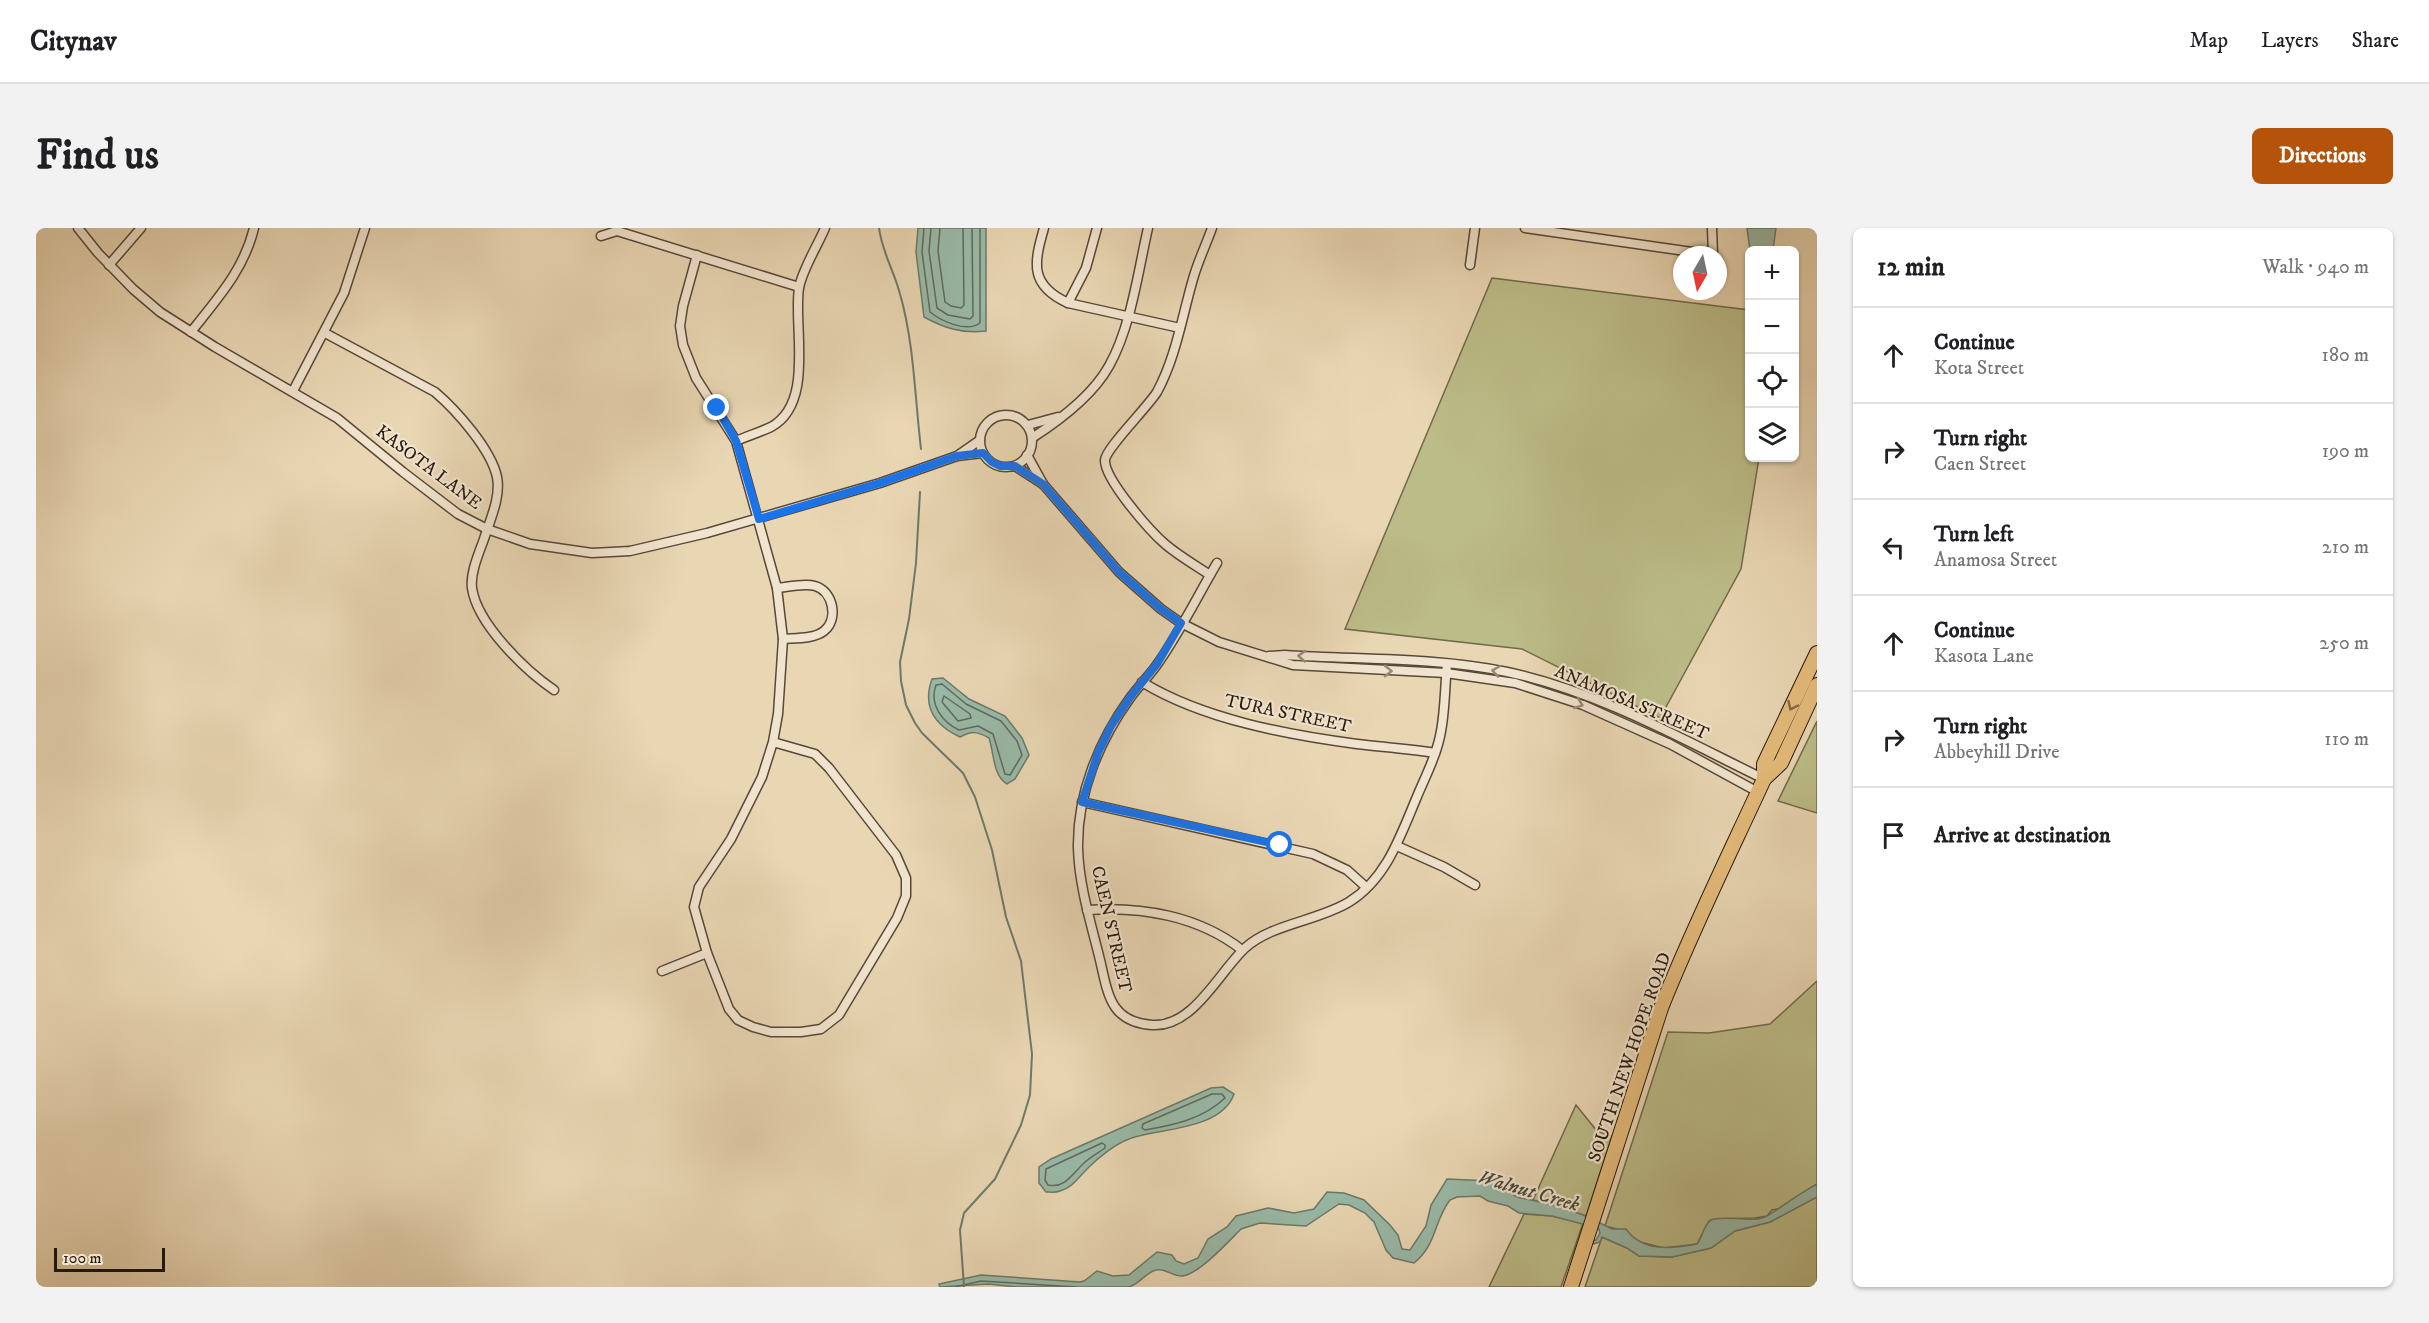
<!DOCTYPE html>
<meta charset="utf-8">
<style>
:root{--surface:#fff;--page:#f2f2f2;--text:#202124;--muted:#757577;--line:#e0e0e0;--accent:#b45309}
body{margin:0;font-family:"IM FELL DW Pica",serif;background:var(--page);color:var(--text)}
.controls{position:absolute;right:18px;top:18px;display:grid;overflow:hidden;border-radius:9px;box-shadow:0 2px 4px #0004}
.controls button{width:54px;height:54px;display:grid;place-items:center;padding:0;border:0;border-bottom:2px solid var(--line);background:var(--surface);color:var(--text);font:30px sans-serif}
.compass{position:absolute;left:1637px;top:18px;width:54px;height:54px;border-radius:50%;background:var(--surface);box-shadow:0 2px 4px #0004;rotate:189deg}
.scale{position:absolute;left:18px;bottom:15px;width:111px;box-sizing:border-box;padding-left:6px;border:3px solid #26190f;border-top:0;font-size:16px;line-height:21px;white-space:nowrap;color:#26190f;-webkit-text-stroke:4px #f1e4ce;paint-order:stroke}
.stop{position:absolute;width:18px;height:18px;margin:-14px;border:4px solid #1a73e8;border-radius:50%;background:#fff}
.stop.end{background:#1a73e8;border-color:#fff;box-shadow:0 2px 6px #0008}
.list{margin:0;padding:0;list-style:none}
h2{display:flex;justify-content:space-between;align-items:center;height:78px;margin:0;padding:0 24px;font-size:26px}
h2 small{font-size:20px;font-weight:400;color:var(--muted)}
.list li{display:grid;grid-template-columns:39px 1fr auto;gap:18px;align-items:center;box-sizing:border-box;height:96px;padding:0 24px;border-top:2px solid var(--line)}
.list b{display:block;font-size:22px;white-space:nowrap}
.list p{margin:0;font-size:20px;white-space:nowrap;color:var(--muted)}
.list em{font-size:20px;font-style:normal;color:var(--muted)}
.icon{flex:none;width:33px;height:33px;fill:none;stroke:currentColor;stroke-width:2;stroke-linecap:round;stroke-linejoin:round}
.map{position:relative;flex:none;width:1781px;height:1059px;overflow:hidden;border-radius:9px}
header{display:flex;align-items:center;gap:36px;box-sizing:border-box;height:84px;padding:0 30px;background:var(--surface);border-bottom:2px solid var(--line)}
header strong{font-size:28px}
nav{display:flex;gap:33px;margin-inline-start:auto;font-size:21px}
.intro{display:flex;align-items:center;justify-content:space-between;box-sizing:border-box;height:144px;padding:0 36px}
h1{margin:0;font-size:42px}
.button{padding:15px 27px;border-radius:9px;background:var(--accent);color:#fff;font-size:21px;font-weight:700}
main{display:flex;gap:36px;padding:0 36px}
aside{flex:1;background:var(--surface);border-radius:9px;box-shadow:0 2px 4px #0004}
.map>svg:first-child{display:block}
.green{fill:#bcbc88;stroke:#716a4c;stroke-width:1.5}
.water{fill:#99baa8;stroke:#6b7a6b;stroke-width:1.5}
.lines{fill:none;stroke-linecap:round;stroke-linejoin:round}
.shore{stroke:#606a5c;stroke-width:1.5}
.stream{stroke:#6b7a6b;stroke-width:2}
.minor-casing{stroke:#574838;stroke-width:11}
.primary-casing{stroke:#26190f;stroke-width:16}
.minor{stroke:#f1e4ce;stroke-width:8}
.primary{stroke:#e4bb7a;stroke-width:14}
.oneway{stroke:#968978}
.oneway2{stroke:#856a44}
.route{stroke:#1a73e8;stroke-width:8}
.labels{text-anchor:middle;stroke-width:4.5;stroke-linejoin:round;paint-order:stroke}
.street-label{font-size:18px;fill:#26190f;stroke:#f1e4ce}
.water-label{font-size:20px;font-style:italic;fill:#48493d;stroke:#f1e4ce}
</style>
<header>
<strong>Citynav</strong>
<nav><a>Map</a><a>Layers</a><a>Share</a></nav>
</header>
<div class="intro"><h1>Find us</h1><a class="button">Directions</a></div>
<main>
<div class="map">
<svg width="1781" height="1059" viewBox="0 0 1781 1059">
<rect width="100%" height="100%" fill="#e9d6b3"/>
<filter id="stains"><feTurbulence type="fractalNoise" baseFrequency=".00333" numOctaves="4"/><feColorMatrix values="0 0 0 0 .2 0 0 0 0 .09 0 0 0 0 .02 0 0 0 .5 -.17"/></filter>
<radialGradient id="worn" r=".72"><stop offset=".6" stop-color="#630" stop-opacity="0"/><stop offset="1" stop-color="#630" stop-opacity=".3"/></radialGradient>
<g class="green">
<path d="M 1456,50 L 1713,82 L 1714,230 L 1723,230 L 1705,341 L 1624,490 L 1486,421 L 1309,401 Z"/>
<path d="M 1781,493 L 1781,585 L 1742,573 Z"/>
<path d="M 1781,753 L 1781,956 L 1746,980 L 1736,982 L 1731,988 L 1719,990 L 1680,991 L 1673,993 L 1661,1016 L 1628,1020 L 1604,1014 L 1581,1001 L 1569,998 L 1632,804 L 1673,805 L 1734,796 Z"/>
<path d="M 1540,877 L 1561,903 L 1576,908 L 1550,988 L 1497,972 Z"/>
<path d="M 1781,969 L 1781,1059 L 1549,1059 L 1566,1009 L 1591,1020 L 1603,1028 L 1636,1029 L 1675,1020 L 1699,1003 L 1734,994 Z"/>
<path d="M 1488,986 L 1516,988 L 1547,995 L 1525,1059 L 1453,1059 Z"/>
</g>
<g class="water">
<path d="M 882,0 L 950,0 L 950,103 C 926,106 908,100 888,89 L 880,24 Z"/>
<path d="M 1711,0 L 1740,0 L 1737,22 L 1714,22 Z"/>
<path d="M 907,450 L 933,471 L 969,488 L 986,510 L 993,527 L 979,551 L 971,556 C 957,548 958,525 953,510 C 941,503 936,503 924,509 C 898,497 886,479 896,451 Z"/>
<path d="M 1187,859 L 1198,866 C 1185,903 1121,900 1093,911 C 1079,916 1062,930 1052,940 C 1043,949 1036,960 1024,963 C 1020,965 1014,964 1010,964 L 1003,955 L 1003,939 L 1015,931 L 1175,860 Z"/>
<path d="M 1411,951 L 1455,953 L 1481,969 L 1522,978 L 1550,988 L 1576,1001 L 1590,1001 C 1606,1024 1636,1021 1661,1016 C 1667,1009 1667,997 1675,992 C 1686,986 1718,996 1731,988 C 1747,978 1763,966 1781,956 L 1781,969 L 1734,994 L 1699,1003 L 1675,1020 L 1636,1029 L 1603,1028 L 1591,1020 L 1566,1009 L 1564,1014 L 1557,1016 L 1556,1013 L 1560,1012 L 1564,1005 L 1563,1001 L 1558,999 L 1516,988 L 1483,985 L 1472,978 L 1452,973 L 1444,968 L 1421,969 L 1414,972 C 1398,992 1401,1017 1378,1035 L 1357,1030 L 1350,1022 L 1338,994 L 1329,985 L 1313,977 L 1303,976 L 1270,998 L 1224,995 L 1205,1001 C 1192,1014 1164,1045 1147,1048 C 1137,1049 1130,1040 1120,1042 C 1109,1045 1105,1055 1093,1059 L 981,1059 L 952,1056 L 904,1059 L 903,1056 L 945,1047 L 1044,1054 L 1048,1053 L 1061,1043 L 1077,1048 L 1093,1047 L 1121,1024 L 1136,1027 L 1140,1033 L 1148,1036 L 1162,1030 L 1172,1011 L 1191,999 L 1200,988 L 1232,980 L 1258,985 L 1278,981 L 1291,964 L 1308,965 L 1328,972 L 1354,997 L 1362,1007 L 1366,1021 L 1374,1022 L 1390,998 L 1395,977 Z"/>
</g>
<g class="lines">
<g class="shore">
<path d="M 888,0 L 886,24 L 894,84 C 905,93 931,105 944,95 L 944,0"/>
<path d="M 895,0 L 893,23 L 901,80 L 912,87 L 934,91 L 937,88 L 936,0"/>
<path d="M 904,0 L 902,23 L 909,74 L 915,78 L 925,80 L 928,77 L 927,0"/>
<path d="M 906,456 L 930,476 L 965,493 L 981,513 L 986,527 L 974,547 L 969,546 L 957,506 L 942,498 L 923,502 C 906,494 893,476 900,457 Z"/>
<path d="M 908,468 L 934,486 L 935,490 L 922,493 L 906,474 Z"/>
<path d="M 1176,866 L 1186,866 L 1189,870 C 1167,891 1138,897 1109,902 L 1106,900 L 1107,896 Z"/>
<path d="M 1066,915 L 1069,917 L 1069,920 C 1062,925 1054,929 1048,935 C 1037,945 1029,961 1012,957 L 1009,952 L 1010,941 Z"/>
<path d="M 919,1059 L 945,1053 L 1039,1059"/>
</g>
<g class="stream">
<path d="M 843,0 C 846,24 858,43 864,66 C 878,114 879,171 885,221"/>
<path d="M 884,264 L 880,335 L 873,391 L 864,434 L 865,453 L 870,477 L 879,495 L 886,505 L 927,545 L 939,569 L 956,622 L 970,689 L 985,733 L 996,826 L 994,867 L 985,897 L 959,951 L 928,985 L 924,1002 L 928,1059"/>
</g>
<defs>
<g id="minor">
<path d="M 42,0 L 62,25 L 97,61 L 124,84 L 179,119 L 301,190 L 367,244 L 422,286 L 451,301 L 494,316 L 556,325 L 594,323 L 671,305 L 844,255 L 921,228 L 947,225"/>
<path d="M 1008,0 C 998,35 993,57 1032,75 L 1144,100"/>
<path d="M 1489,0 L 1677,27 L 1676,0"/>
<path d="M 565,8 L 581,3 L 763,59"/>
<path d="M 661,27 L 647,78 L 644,98 L 647,117 L 660,150 L 700,213 L 741,360 L 747,411 L 742,486 L 737,514 L 726,549 L 695,611 L 663,659 L 658,679 L 671,725 L 693,781 L 702,792 L 717,799 L 735,804 L 765,804 L 785,801 L 803,787 L 861,690 L 870,668 L 870,650 L 860,627 L 793,540 L 779,526 L 737,514"/>
<path d="M 73,37 L 105,0"/>
<path d="M 1434,37 L 1439,0"/>
<path d="M 1673,64 L 1673,63"/>
<path d="M 1032,75 L 1050,40 L 1061,0"/>
<path d="M 155,104 C 181,71 208,42 218,0"/>
<path d="M 289,105 L 399,164 C 420,182 455,221 461,249 C 465,269 454,292 448,311 C 443,325 434,345 436,360 C 441,396 490,443 518,462"/>
<path d="M 257,163 L 308,65 L 329,0"/>
<circle cx="970" cy="213" r="26"/>
<path d="M 992,197 L 1022,189"/>
<path d="M 996,210 C 1024,192 1057,167 1073,138 C 1095,99 1102,44 1112,0"/>
<path d="M 700,213 C 712,208 724,204 735,199 C 779,175 757,99 763,60 C 766,42 782,17 789,0"/>
<path d="M 991,227 L 1007,256 L 1083,344 L 1125,381 L 1145,395 L 1183,414 L 1257,437 L 1410,445 L 1479,455 L 1547,477 L 1634,516 L 1722,564"/>
<path d="M 921,228 L 944,212"/>
<path d="M 979,238 L 1007,256"/>
<path d="M 1181,335 C 1161,369 1143,406 1120,438 C 1112,449 1102,459 1094,470 C 1063,513 1041,566 1042,620 C 1043,658 1055,695 1064,732 C 1072,766 1074,794 1116,797 C 1157,800 1183,744 1209,720 C 1235,696 1282,693 1313,674 C 1350,651 1364,609 1380,571 C 1389,549 1401,527 1405,503 C 1409,482 1409,458 1411,436"/>
<path d="M 1174,347 C 1159,337 1143,328 1129,316 C 1114,303 1068,251 1069,232 C 1070,220 1111,180 1121,164 C 1140,129 1146,89 1157,51 C 1162,33 1170,17 1176,0"/>
<path d="M 741,360 C 752,359 768,355 779,358 C 797,363 803,391 788,403 C 778,411 759,410 747,411"/>
<path d="M 1233,428 L 1249,427 C 1323,432 1398,429 1471,444 C 1561,463 1646,511 1728,551"/>
<path d="M 1106,454 C 1166,491 1252,507 1321,516 C 1347,519 1373,521 1399,525"/>
<path d="M 1046,574 L 1277,626 L 1311,642 L 1330,659"/>
<path d="M 1361,618 L 1408,639 L 1439,657"/>
<path d="M 1051,682 C 1105,678 1163,688 1206,722"/>
<path d="M 626,743 L 671,725"/>
</g>
<g id="primary">
<path d="M 1728,551 L 1728,536 L 1781,425"/>
<path d="M 1535,1059 L 1625,780 C 1656,702 1693,627 1728,551 L 1745,535 L 1781,457"/>
</g>
</defs>
<use href="#minor" class="minor-casing"/>
<use href="#primary" class="primary-casing"/>
<use href="#minor" class="minor"/>
<use href="#primary" class="primary"/>
</g>
<defs><path id="oneway-chevron" d="M-2-3.5L2.5 0L-2 3.5" fill="none" stroke-width="1.6" stroke-linecap="round" stroke-linejoin="round" transform="scale(1.5)"/></defs>
<g class="oneway">
<use href="#oneway-chevron" transform="translate(1266 428) rotate(-176)"/>
<use href="#oneway-chevron" transform="translate(1352 443) rotate(1)"/>
<use href="#oneway-chevron" transform="translate(1460 443) rotate(-171)"/>
<use href="#oneway-chevron" transform="translate(1543 476) rotate(20)"/>
</g>
<use class="oneway2" href="#oneway-chevron" transform="translate(1756 478) rotate(115)"/>
<g class="lines">
<path class="route" d="M 681,180 L 700,213 L 723,291 L 844,255 L 921,228 L 947,225 L 956,234 L 964,238 L 979,238 L 1007,256 L 1083,344 L 1125,381 L 1145,395 L 1121,436 L 1095,468 L 1075,498 L 1062,525 L 1046,574 L 1244,617"/>
</g>
<g class="labels">
<g class="street-label">
<text transform="translate(393 239) rotate(37)" y="6">KASOTA LANE</text>
<text transform="translate(1596 474) rotate(23)" y="6">ANAMOSA STREET</text>
<text transform="translate(1252 485) rotate(12)" y="6">TURA STREET</text>
<text transform="translate(1076 701) rotate(77)" y="6">CAEN STREET</text>
<text transform="translate(1593 829) rotate(-71)" y="6">SOUTH NEW HOPE ROAD</text>
</g>
<g class="water-label">
<text transform="translate(1493 962) rotate(16)" y="7">Walnut Creek</text>
</g>
</g>
<rect width="100%" height="100%" filter="url(#stains)"/>
<rect width="100%" height="100%" fill="url(#worn)"/>
</svg>
<div class="controls">
<button>+</button>
<button>−</button>
<button><svg class="icon" aria-label="locate" viewBox="0 0 24 24"><circle cx="12" cy="12" r="6"/><path d="M12 2v4M12 18v4M2 12h4M18 12h4"/></svg></button>
<button><svg class="icon" aria-label="layers" viewBox="0 0 24 24"><path d="M12 4l9 5-9 5-9-5zM3 14l9 5 9-5"/></svg></button>
</div>
<svg class="compass" viewBox="-18 -18 36 36"><path d="M0-13l5 13h-10z" fill="#e53935"/><path d="M0 13l5-13h-10z" fill="#757577"/></svg>
<div class="scale">100 m</div>
<div class="stop" style="left:1244px;top:617px"></div>
<div class="stop end" style="left:681px;top:180px"></div>
</div>
<aside>
<h2>12 min<small>Walk · 940 m</small></h2>
<ul class="list">
<li><svg class="icon" aria-label="ahead" viewBox="0 0 24 24"><path d="M12 20V5M6 11l6-6 6 6"/></svg><div><b>Continue</b><p>Kota Street</p></div><em>180 m</em></li>
<li><svg class="icon" aria-label="right" viewBox="0 0 24 24"><path d="M7 20v-9h11M14 6l5 5-5 5"/></svg><div><b>Turn right</b><p>Caen Street</p></div><em>190 m</em></li>
<li><svg class="icon" aria-label="left" viewBox="0 0 24 24"><path d="M17 20v-9H6M10 6l-5 5 5 5"/></svg><div><b>Turn left</b><p>Anamosa Street</p></div><em>210 m</em></li>
<li><svg class="icon" aria-label="ahead" viewBox="0 0 24 24"><path d="M12 20V5M6 11l6-6 6 6"/></svg><div><b>Continue</b><p>Kasota Lane</p></div><em>250 m</em></li>
<li><svg class="icon" aria-label="right" viewBox="0 0 24 24"><path d="M7 20v-9h11M14 6l5 5-5 5"/></svg><div><b>Turn right</b><p>Abbeyhill Drive</p></div><em>110 m</em></li>
<li><svg class="icon" aria-label="arrive" viewBox="0 0 24 24"><path d="M6 21V4h12l-3 4 3 4H6"/></svg><div><b>Arrive at destination</b></div></li>
</ul>
</aside>
</main>
